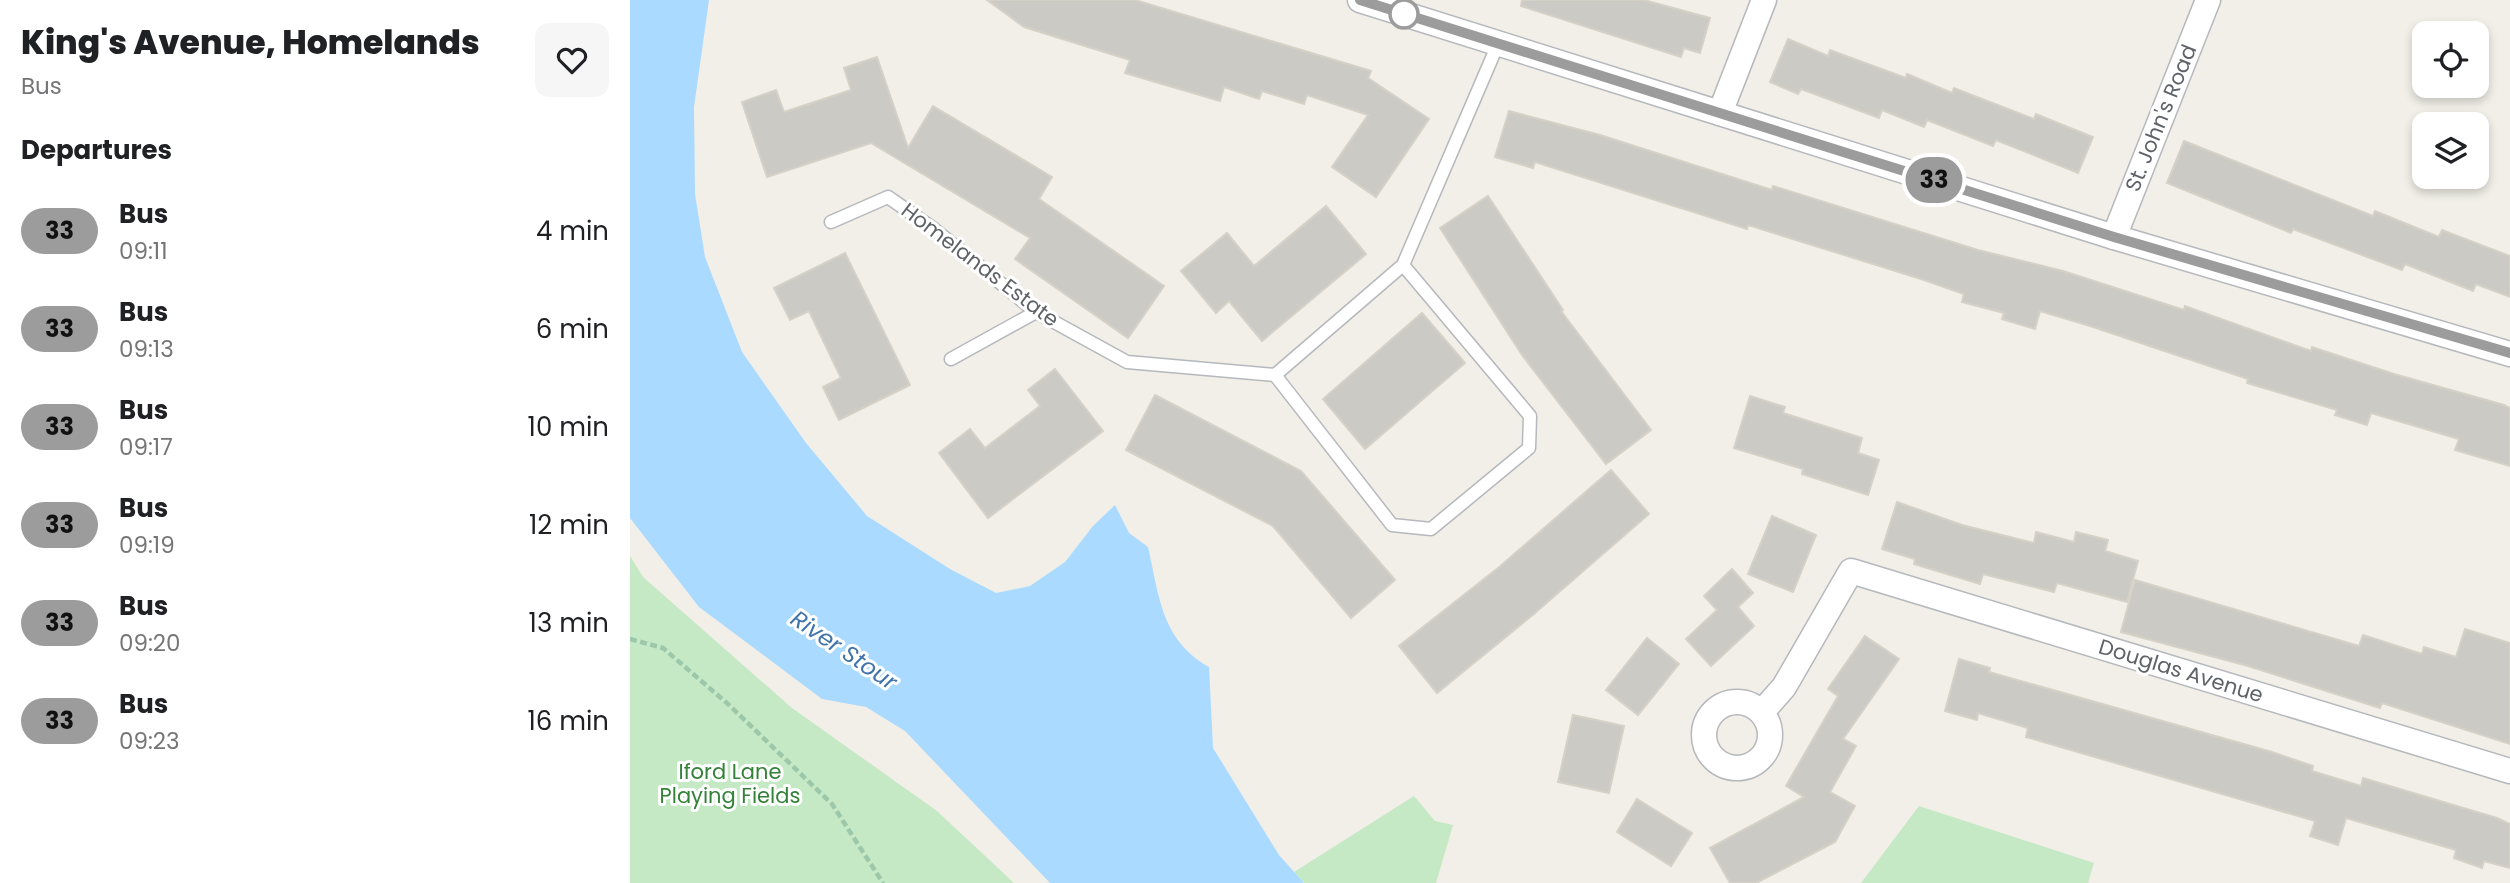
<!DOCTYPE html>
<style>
:root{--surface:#fff;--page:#f6f6f6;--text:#202124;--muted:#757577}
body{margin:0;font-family:Poppins,sans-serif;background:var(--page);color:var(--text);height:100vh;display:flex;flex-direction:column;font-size:26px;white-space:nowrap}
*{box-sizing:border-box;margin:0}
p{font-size:23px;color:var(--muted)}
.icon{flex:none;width:38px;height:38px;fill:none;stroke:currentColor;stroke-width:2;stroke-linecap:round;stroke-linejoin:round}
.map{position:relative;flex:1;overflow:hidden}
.details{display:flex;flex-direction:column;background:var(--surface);width:630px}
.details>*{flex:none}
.badge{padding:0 14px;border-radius:23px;font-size:24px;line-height:46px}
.fabs{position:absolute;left:1782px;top:21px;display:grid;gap:14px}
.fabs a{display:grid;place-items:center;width:77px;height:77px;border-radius:14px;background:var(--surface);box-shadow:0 4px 10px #0003;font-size:35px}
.map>.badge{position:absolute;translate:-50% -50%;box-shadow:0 0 0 4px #fff}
h2{padding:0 21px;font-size:26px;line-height:63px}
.round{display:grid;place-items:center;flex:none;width:74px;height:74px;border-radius:14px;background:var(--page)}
.headline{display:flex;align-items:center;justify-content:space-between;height:119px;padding:0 21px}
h1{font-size:33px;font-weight:800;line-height:52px}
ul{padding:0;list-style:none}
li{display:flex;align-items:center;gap:21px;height:98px;padding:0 21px}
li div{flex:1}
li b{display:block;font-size:26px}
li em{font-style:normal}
li .badge{min-width:77px;font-weight:700;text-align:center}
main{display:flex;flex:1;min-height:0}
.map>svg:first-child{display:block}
</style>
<main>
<section class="details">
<div class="headline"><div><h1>King's Avenue, Homelands</h1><p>Bus</p></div><a class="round"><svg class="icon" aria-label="heart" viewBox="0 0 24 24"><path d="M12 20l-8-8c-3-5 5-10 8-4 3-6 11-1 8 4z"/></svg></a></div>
<h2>Departures</h2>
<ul>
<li><span class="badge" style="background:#9d9c9c;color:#111">33</span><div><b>Bus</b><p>09:11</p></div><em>4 min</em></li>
<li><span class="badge" style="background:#9d9c9c;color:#111">33</span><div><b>Bus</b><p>09:13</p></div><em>6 min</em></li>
<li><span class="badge" style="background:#9d9c9c;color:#111">33</span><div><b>Bus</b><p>09:17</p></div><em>10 min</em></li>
<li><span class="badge" style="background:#9d9c9c;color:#111">33</span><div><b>Bus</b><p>09:19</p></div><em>12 min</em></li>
<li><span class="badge" style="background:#9d9c9c;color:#111">33</span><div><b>Bus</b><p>09:20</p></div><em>13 min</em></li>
<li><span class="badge" style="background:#9d9c9c;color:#111">33</span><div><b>Bus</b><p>09:23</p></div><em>16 min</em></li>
</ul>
</section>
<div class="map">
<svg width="1880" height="883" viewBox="0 0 1880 883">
<rect width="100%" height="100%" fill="#f1efe8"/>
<g fill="#c5e8c5">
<path d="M 0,556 L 13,577 L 162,708 L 307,811 L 384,883 L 0,883 Z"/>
<path d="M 784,796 L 805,821 L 823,825 L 806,883 L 674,883 L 664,872 Z"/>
<path d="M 1289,806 L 1464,863 L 1458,883 L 1231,883 Z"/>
</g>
<path fill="#aadaff" d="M 0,0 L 79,0 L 64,107 L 65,194 L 75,257 L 112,352 L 176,443 L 237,516 L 320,569 L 366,593 L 400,586 L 435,562 L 463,526 L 485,505 L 499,533 L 518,547 C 529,595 531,640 579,667 L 583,748 L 649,855 L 674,883 L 420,883 L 275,731 L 236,707 L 192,699 L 69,607 L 0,518 Z"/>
<g fill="#cccac5" stroke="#d6d1c6" stroke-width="2">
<path d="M 357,0 L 505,0 L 741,71 L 738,78 L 799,119 L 746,197 L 702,167 L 738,115 L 677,95 L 674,104 L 632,91 L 629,99 L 594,87 L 590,101 L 495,73 L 500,60 L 394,27 Z"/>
<path d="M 892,0 L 1014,0 L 1080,18 L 1070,53 L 1054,48 L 1051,57 L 891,6 Z"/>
<path d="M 1158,39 L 1198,56 L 1200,50 L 1276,78 L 1277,74 L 1322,93 L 1324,88 L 1404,119 L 1406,114 L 1463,137 L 1448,173 L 1366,140 L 1363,146 L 1297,120 L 1294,127 L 1252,110 L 1249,118 L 1171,89 L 1168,94 L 1140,82 Z"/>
<path d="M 247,57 L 278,148 L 303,106 L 422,177 L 409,199 L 534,286 L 498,338 L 385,259 L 400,238 L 241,143 L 137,177 L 112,102 L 146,90 L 154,112 L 221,90 L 214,68 Z"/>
<path d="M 879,111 L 970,135 L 1142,190 L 1143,186 L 1348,250 L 1433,271 L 1554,310 L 1555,306 L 1681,351 L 1682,347 L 1764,374 L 1874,405 L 1880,408 L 1880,466 L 1825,450 L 1829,439 L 1741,413 L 1737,425 L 1705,415 L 1707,410 L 1617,383 L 1618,379 L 1460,326 L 1410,311 L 1405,329 L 1372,319 L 1374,313 L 1332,302 L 1334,294 L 1291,279 L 1118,225 L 1117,229 L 905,162 L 903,168 L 865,157 Z"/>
<path d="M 1554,141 L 1743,216 L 1745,211 L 1809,237 L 1812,230 L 1880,256 L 1880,297 L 1846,284 L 1843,291 L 1775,264 L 1772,270 L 1663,229 L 1661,233 L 1537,183 Z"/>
<path d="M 858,196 L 933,310 L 931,311 L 1021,430 L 976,464 L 892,355 L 810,228 Z"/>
<path d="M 696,206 L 736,254 L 632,341 L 599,301 L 586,313 L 551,271 L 597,233 L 624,266 Z"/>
<path d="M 215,253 L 280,385 L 209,420 L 193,387 L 211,378 L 179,311 L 160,320 L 144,288 Z"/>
<path d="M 792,313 L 835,363 L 735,449 L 693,399 Z"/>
<path d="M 425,369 L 473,431 L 358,518 L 309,453 L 340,429 L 355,448 L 410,406 L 398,390 Z"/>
<path d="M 525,395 L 671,471 L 765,580 L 721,618 L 643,526 L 496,450 Z"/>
<path d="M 1120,396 L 1155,407 L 1153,413 L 1232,438 L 1228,453 L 1249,460 L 1238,495 L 1172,474 L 1173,469 L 1104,448 Z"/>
<path d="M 981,470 L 1019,514 L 905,613 L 807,693 L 769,646 L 868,568 Z"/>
<path d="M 1267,502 L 1332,525 L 1404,543 L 1406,532 L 1444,542 L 1446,532 L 1478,540 L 1475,551 L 1508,561 L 1497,602 L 1427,583 L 1424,592 L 1353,574 L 1350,584 L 1284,564 L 1285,559 L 1252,549 Z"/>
<path d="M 1142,516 L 1186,535 L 1163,592 L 1118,574 Z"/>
<path d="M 1102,569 L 1123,593 L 1108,607 L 1124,626 L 1081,666 L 1056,639 L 1087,610 L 1074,596 Z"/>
<path d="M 1505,580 L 1729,646 L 1733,635 L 1792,654 L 1794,647 L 1826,657 L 1835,629 L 1880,643 L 1880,744 L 1752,703 L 1750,708 L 1618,666 L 1491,632 Z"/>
<path d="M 1235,636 L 1269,659 L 1213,739 L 1226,746 L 1200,792 L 1225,806 L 1205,842 L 1126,883 L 1100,883 L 1080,848 L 1174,797 L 1156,786 L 1208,696 L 1198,689 Z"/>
<path d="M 1017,638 L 1049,664 L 1008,715 L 976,690 Z"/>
<path d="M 1329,659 L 1360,668 L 1359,672 L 1642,752 L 1683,766 L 1682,771 L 1731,786 L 1733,778 L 1867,818 L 1880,824 L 1880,868 L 1854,861 L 1852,868 L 1824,858 L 1826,850 L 1716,818 L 1708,845 L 1680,836 L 1685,821 L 1396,737 L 1398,728 L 1348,713 L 1347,720 L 1315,711 Z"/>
<path d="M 943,715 L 994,726 L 979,793 L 928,782 Z"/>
<path d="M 1007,799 L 1062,833 L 1041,866 L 987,832 Z"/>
</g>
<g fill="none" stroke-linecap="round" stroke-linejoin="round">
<g stroke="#b5b8bc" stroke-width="15">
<g id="service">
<path d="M 201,222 L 258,197 L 304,229 L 406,312 L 497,362 L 645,375 L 773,265 L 868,44"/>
<path d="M 321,359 L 406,312"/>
<path d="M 645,375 L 762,525 L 801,529 L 899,448 L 900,416 L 773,265"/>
</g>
</g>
<g stroke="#b5b8bc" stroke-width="27">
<g id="minor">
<path d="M 730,0 L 1484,237 L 1880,354"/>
<path d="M 1090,113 L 1134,0"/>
<path d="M 1484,237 L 1578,0"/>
<circle cx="1107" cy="735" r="33"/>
<path d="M 1132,712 L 1154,687 L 1221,571 L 1880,771"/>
</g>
</g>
<path stroke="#9cc7a9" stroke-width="4.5" stroke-dasharray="7 3.5" stroke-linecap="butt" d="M 0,639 L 33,648 L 98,704 L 202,804 L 253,883"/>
<use href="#service" stroke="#fff" stroke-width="12"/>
<use href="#minor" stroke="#fff" stroke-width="24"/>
</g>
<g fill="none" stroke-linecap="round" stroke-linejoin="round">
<g stroke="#fff" stroke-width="16">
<path id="line" d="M 730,0 L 1484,237 L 1880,353"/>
</g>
<use href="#line" stroke="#9d9c9c" stroke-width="10"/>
</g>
<circle fill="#fff" stroke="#9d9c9c" stroke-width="3.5" cx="774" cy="14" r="14"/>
<g text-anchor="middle" stroke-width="6" stroke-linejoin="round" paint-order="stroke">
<g font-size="21" fill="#5f6368" stroke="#fff">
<text transform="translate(1531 118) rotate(-68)" y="7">St. John's Road</text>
<text transform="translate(350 265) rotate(37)" y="7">Homelands Estate</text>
<text transform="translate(1551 671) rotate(17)" y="7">Douglas Avenue</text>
</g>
<g font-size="21" fill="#348238" stroke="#fff">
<text x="100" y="779">Iford Lane<tspan x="100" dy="24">Playing Fields</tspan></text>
</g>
<g font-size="23" font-style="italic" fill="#4174aa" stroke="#fff">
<text transform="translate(214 650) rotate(34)" y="8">River Stour</text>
</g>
</g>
</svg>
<div class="fabs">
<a><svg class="icon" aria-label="locate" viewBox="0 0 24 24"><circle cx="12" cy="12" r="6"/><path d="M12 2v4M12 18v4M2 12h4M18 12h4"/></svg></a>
<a><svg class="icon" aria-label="layers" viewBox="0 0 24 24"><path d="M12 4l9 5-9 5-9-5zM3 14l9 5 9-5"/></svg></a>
</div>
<b class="badge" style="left:1304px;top:180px;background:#9d9c9c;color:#111">33</b>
</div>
</main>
